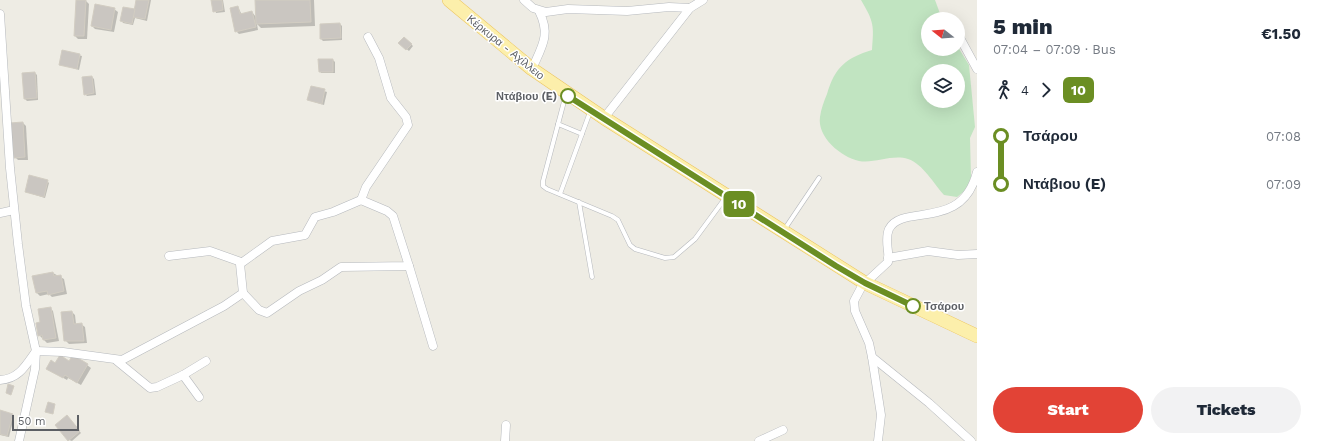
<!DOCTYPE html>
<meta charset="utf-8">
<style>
:root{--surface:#fff;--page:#f2f2f3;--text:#1f2937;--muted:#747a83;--accent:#e24336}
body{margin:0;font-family:"Work Sans",sans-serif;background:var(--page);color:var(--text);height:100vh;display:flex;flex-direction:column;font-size:15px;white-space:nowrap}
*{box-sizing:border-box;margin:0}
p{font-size:13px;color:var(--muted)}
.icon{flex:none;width:22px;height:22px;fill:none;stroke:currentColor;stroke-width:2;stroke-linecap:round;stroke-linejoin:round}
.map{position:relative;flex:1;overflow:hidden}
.sheet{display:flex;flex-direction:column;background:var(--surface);width:340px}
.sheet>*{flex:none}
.badge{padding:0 8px;border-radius:6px;font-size:14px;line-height:26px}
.needle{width:26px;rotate:287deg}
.tools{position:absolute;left:921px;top:12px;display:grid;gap:8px}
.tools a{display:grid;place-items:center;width:44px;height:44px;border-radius:50%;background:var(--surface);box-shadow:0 4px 16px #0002;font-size:20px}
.scale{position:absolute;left:12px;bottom:10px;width:67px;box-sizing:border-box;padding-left:4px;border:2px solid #5c5f64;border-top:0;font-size:11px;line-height:14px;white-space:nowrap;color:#5c5f64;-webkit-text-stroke:3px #fff;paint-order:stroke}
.map>.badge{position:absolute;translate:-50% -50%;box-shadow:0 0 0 2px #fff}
.legs{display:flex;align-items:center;gap:6px;height:44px;padding:0 16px;font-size:13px}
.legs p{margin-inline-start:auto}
.summary{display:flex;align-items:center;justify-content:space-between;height:68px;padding:0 16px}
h1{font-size:22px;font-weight:800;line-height:30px}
.primary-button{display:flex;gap:8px;margin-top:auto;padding:8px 16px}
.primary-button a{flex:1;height:46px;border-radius:24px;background:var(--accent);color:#fff;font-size:16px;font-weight:800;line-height:46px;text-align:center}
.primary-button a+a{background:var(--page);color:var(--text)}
ul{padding:0 16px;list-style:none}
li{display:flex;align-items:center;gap:14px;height:48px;font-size:15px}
li i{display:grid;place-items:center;width:6px;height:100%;margin:0 5px;background:currentColor}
li i::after{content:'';width:10px;height:10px;margin:-5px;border:3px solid;border-radius:50%;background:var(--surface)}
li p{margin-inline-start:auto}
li:first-child i{background:linear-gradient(#0000 50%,currentColor 0)}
li:last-child i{background:linear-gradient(currentColor 50%,#0000 0)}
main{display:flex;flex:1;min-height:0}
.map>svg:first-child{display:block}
</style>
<main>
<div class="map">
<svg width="977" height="441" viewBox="0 0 977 441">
<rect width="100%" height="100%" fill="#eeece4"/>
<path fill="#c1e4c1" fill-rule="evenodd" d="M 861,0 L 935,0 L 942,19 L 928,19 L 928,49 L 958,49 L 958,47 L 969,65 L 975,127 L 970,138 L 971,177 L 967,189 L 957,197 L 944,195 C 934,184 923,164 908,159 C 892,154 874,164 859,161 C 841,157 817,137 820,117 C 821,109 824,101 827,94 C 835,67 846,58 872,50 C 874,25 874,22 861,0 ZM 928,71 L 958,71 L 958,101 L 928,101 Z"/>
<g fill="#0003">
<path d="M 137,0 L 151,0 L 147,21 L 135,18 L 133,25 L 123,23 L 122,21 L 135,10 Z"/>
<path d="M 212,0 L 223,0 L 225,12 L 216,13 Z"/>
<path d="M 256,0 L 314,0 L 315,26 L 261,28 L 257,24 L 258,30 L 239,34 L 236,31 L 238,7 L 242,15 L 252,12 L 256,17 Z"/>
<path d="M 86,1 L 89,4 L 87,39 L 78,39 L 75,36 Z"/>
<path d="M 114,9 L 118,12 L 114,32 L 95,29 L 92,26 Z"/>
<path d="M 340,24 L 342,26 L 342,40 L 323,41 L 321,39 Z"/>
<path d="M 404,38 L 413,46 L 409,51 L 399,43 Z"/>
<path d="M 63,51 L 82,56 L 79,70 L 60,64 Z"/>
<path d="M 333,60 L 335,62 L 335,73 L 321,73 L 320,71 Z"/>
<path d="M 35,73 L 37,75 L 38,100 L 27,101 L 25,99 Z"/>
<path d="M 92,77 L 94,79 L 96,95 L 87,96 L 85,94 Z"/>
<path d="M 311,87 L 327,92 L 324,105 L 308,100 Z"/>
<path d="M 23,123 L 26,126 L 28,160 L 18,160 L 15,157 Z"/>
<path d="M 47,181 L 49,183 L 45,198 L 26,192 Z"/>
<path d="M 53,273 L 64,279 L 67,294 L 52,297 L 49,294 L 40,296 L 37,293 L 34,277 Z"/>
<path d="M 50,308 L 53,311 L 59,341 L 47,343 L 39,335 L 41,323 Z"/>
<path d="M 72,312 L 75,315 L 76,324 L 81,324 L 85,327 L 87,343 L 69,344 L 65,340 Z"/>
<path d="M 69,362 L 87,365 L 91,368 L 81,385 L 68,378 L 67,380 L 47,369 L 56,364 Z"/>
<path d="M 0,414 L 12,415 L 14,417 L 9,437 L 0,435 Z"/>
<path d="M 69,418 L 81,433 L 72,441 L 69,440 L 57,425 Z"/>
</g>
<g fill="#cac6c1" stroke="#d2cdc2">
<path d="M 76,0 L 86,0 L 84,36 L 74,36 Z"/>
<path d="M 136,0 L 149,0 L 145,19 L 133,17 Z"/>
<path d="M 211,0 L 222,0 L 223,10 L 213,12 Z"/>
<path d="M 255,0 L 310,0 L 311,22 L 256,24 Z"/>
<path d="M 95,4 L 115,8 L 111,30 L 91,26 Z"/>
<path d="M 238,6 L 240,14 L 252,11 L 256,27 L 235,32 L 230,8 Z"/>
<path d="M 123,7 L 135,9 L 132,24 L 120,21 Z"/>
<path d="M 340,23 L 341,38 L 320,39 L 320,24 Z"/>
<path d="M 404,37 L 412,44 L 406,50 L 398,43 Z"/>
<path d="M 62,50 L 80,54 L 77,69 L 59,65 Z"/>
<path d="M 318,59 L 333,59 L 333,72 L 319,72 Z"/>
<path d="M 35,72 L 37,98 L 24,99 L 22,73 Z"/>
<path d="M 92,76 L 94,93 L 84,95 L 82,77 Z"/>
<path d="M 311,86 L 325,89 L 322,104 L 307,100 Z"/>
<path d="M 23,122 L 25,157 L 14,158 L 10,123 Z"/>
<path d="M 29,175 L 48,180 L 44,197 L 25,192 Z"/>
<path d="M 53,272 L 54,276 L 61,275 L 64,291 L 48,295 L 47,291 L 36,293 L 32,276 Z"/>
<path d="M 51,307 L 56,338 L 43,340 L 42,335 L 38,336 L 36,323 L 40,322 L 38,309 Z"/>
<path d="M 72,311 L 74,324 L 82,323 L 84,341 L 64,341 L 61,312 Z"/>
<path d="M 60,355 L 69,361 L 73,355 L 88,364 L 77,383 L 65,375 L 63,378 L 46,369 L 51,360 L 55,363 Z"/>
<path d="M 8,384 L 14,386 L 11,395 L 6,393 Z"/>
<path d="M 48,402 L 55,404 L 53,414 L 45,412 Z"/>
<path d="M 0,410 L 13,414 L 7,436 L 0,434 Z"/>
<path d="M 67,415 L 80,431 L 68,441 L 55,425 Z"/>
</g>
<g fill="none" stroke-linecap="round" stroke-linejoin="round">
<g stroke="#b6b9bd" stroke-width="5">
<g id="service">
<path d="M 566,94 L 543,181 L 543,186 L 547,189 L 612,216 L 618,220 L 630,245 L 635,249 L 665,258 L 674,257 L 695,239 L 726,197"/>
<path d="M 558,124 L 582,134"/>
<path d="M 560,194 L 590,112"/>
<path d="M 579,202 L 592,277"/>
<path d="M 784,230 L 819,178"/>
</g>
</g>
<g stroke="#b6b9bd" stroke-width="9">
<g id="minor">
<path d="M 524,0 L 533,8 L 546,12 L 568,9 L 627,11 L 669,7 L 690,8"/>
<path d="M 0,14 L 10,168 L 18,244 L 26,306 L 36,351 L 35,369 L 19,441"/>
<path d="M 960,38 L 977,69"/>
<path d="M 532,69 C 542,46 551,35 539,11"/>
<path d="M 604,118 L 690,8 L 703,0"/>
<path d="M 0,213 L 14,210"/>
<path d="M 169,256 L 210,251 L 241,262"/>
<path d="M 888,258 L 928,251 L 958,255 L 977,254"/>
<path d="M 409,266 L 433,346"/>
<path d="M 243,293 L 259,310 L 267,313 L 299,291 L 322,280 L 341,267 L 409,266 L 393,216 L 387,211 L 361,200"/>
<path d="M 872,357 L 929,403 L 971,441"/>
<path d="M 117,361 L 150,388 L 157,387 L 183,375 L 199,397"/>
<path d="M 183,375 L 206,361"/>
<path d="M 0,380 C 19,379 26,365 36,351 L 63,352 L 122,360 L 224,306 L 243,293 L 240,264 L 272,241 L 305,235 L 315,217 L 333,212 L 361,200 L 366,187 L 408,125 L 406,117 L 391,98 L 379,58 L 368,37"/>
<path d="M 505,441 L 506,425"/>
<path d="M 759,441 L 783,430"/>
<path d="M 878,441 L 881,415 L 872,357 L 869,343 L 855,311 L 854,301 L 862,286 L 888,262 C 890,252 884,240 889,229 C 902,203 962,232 977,172"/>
</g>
</g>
<g stroke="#ecc45f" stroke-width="14">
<path id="primary" d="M 449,0 L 532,69 L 604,118 L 865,283 L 977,336"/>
</g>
<use href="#service" stroke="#fff" stroke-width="4"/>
<use href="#minor" stroke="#fff" stroke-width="8"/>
<use href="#primary" stroke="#fcefab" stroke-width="13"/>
</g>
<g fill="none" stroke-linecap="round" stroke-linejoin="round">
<g stroke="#fff" stroke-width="9">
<path id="line-1" d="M 568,96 L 836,266 L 865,283 L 913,306"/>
</g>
<use href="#line-1" stroke="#6b8e23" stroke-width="6"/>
</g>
<g fill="#fff" stroke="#6b8e23" stroke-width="2">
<circle cx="568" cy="96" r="7"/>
<circle cx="913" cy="306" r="7"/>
</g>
<g text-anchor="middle" stroke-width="3" stroke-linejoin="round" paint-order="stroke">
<g font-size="11" fill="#5c5f64" stroke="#fff">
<text transform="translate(506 47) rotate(39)" y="4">Κέρκυρα - Αχίλλειο</text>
</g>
<g font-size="11" font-weight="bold" fill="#5c5f64" stroke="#fff" text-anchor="end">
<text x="557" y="100">Ντάβιου (E)</text>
<text x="924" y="310" text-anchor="start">Τσάρου</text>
</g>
</g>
</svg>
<div class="tools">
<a><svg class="needle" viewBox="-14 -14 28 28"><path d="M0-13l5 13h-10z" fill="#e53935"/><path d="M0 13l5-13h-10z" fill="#747a83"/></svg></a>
<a><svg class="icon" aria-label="layers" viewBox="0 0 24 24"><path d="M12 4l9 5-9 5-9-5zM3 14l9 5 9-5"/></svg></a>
</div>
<div class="scale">50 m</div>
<b class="badge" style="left:739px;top:204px;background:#6b8e23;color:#fff">10</b>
</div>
<section class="sheet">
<div class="summary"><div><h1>5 min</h1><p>07:04 – 07:09 · Bus</p></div><b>€1.50</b></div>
<div class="legs"><svg class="icon" aria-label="walk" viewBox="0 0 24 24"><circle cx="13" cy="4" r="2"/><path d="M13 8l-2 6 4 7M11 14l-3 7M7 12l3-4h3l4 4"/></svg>4<svg class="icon" aria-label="forward" viewBox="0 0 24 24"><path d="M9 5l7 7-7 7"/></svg><b class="badge" style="background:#6b8e23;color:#fff">10</b></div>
<ul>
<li><i style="color:#6b8e23"></i><b>Τσάρου</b><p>07:08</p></li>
<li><i style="color:#6b8e23"></i><b>Ντάβιου (E)</b><p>07:09</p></li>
</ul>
<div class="primary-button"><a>Start</a><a>Tickets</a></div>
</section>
</main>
